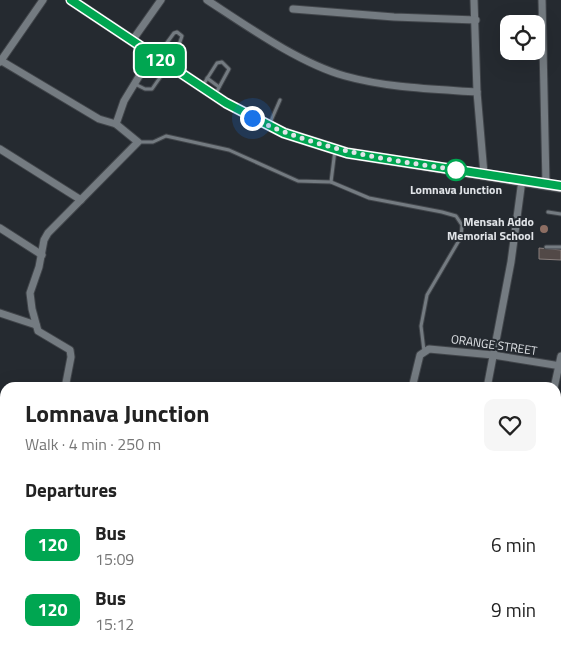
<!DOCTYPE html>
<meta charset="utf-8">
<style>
:root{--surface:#fff;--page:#f6f6f6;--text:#222;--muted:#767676}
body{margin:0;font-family:"Titillium Web",sans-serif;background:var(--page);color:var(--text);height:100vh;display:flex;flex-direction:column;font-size:19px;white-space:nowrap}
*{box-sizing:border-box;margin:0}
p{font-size:16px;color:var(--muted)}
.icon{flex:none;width:28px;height:28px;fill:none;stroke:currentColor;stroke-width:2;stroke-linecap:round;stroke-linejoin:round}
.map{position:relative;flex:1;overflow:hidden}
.drawer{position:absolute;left:0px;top:382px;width:561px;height:271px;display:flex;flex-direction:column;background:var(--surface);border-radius:15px 15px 0 0;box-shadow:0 5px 20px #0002}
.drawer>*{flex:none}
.badge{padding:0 10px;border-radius:8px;font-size:18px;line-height:32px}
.buttons{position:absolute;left:500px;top:15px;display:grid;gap:10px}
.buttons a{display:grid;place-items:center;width:45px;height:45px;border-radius:10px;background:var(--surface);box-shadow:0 5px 20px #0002;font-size:25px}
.you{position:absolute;width:25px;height:25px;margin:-12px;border:4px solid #fff;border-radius:50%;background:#1a73e8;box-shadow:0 0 0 8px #1a73e833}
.map>.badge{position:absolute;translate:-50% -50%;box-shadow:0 0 0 2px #fff}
h2{padding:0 25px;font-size:19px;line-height:45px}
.round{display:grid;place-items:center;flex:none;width:52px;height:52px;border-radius:10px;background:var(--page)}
.summary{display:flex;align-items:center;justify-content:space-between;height:85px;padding:0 25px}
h1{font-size:24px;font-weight:700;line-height:38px}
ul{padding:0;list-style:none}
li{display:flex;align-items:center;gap:15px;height:65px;padding:0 25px}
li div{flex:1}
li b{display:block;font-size:19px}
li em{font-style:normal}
li .badge{min-width:55px;font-weight:700;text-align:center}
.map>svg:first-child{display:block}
</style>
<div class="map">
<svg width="561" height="653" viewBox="0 0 561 653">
<rect width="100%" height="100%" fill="#252a30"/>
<path fill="#524947" stroke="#897f7d" d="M 539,248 L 561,250 L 561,260 L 539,259 Z"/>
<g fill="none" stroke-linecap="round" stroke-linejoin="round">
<g stroke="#41454a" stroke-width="5">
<g id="service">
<path d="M 164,48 L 175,56"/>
<path d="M 158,55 L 174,33 L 177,32 L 182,36 L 172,65"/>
<path d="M 207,78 L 219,87"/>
<path d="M 135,84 L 145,89 L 152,89 L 168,66"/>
<path d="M 203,85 L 217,63 L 222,62 L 229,69 L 216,93"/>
<path d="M 270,123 L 280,100"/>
<path d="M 139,142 L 153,142 L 166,136 L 229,150 L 298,181 L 331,182 L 369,198 L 442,212 L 456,216 L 462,225 L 461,237 L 427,295 L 421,326 L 424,351"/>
<path d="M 331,182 L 335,150"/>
<path d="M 548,212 L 561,214"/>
<path d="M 546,247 L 561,247"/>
</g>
</g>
<g stroke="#41454a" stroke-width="9">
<g id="minor">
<path d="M 207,0 C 247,26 299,63 345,76 C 388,88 433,89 477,92"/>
<path d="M 474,0 L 477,92 L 484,174"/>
<path d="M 542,0 L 546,184"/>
<path d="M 293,9 L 394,17 L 476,20"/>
<path d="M 132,41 L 161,0"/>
<path d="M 0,60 L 99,119 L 116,124 L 138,142 L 48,233 L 44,240 L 39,267 L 30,293 L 32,309 L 38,331 L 70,350 L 71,357 L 65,388"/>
<path d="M 0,62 L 43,0"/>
<path d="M 116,124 L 124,101 L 152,55"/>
<path d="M 0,149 L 81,200"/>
<path d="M 0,228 L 42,255"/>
<path d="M 0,313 L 36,325"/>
<path d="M 412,388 L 420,355 L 429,349 L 493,355 L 561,366"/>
<path d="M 487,388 L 511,262 L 522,180"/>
<path d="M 554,388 L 561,356"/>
<path d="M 556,547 L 561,548"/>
<path d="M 263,649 L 271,653"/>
<path d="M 378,649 L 378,653"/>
<path d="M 0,652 L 1,653"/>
<path d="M 69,653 L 72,649"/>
<path d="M 229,653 L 231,649"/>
<path d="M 306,653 L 306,649"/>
<path d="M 452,653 L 453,649"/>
<path d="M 520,653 L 520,649"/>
</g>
</g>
<g stroke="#41454a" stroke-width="12">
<path id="secondary" d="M 71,0 L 226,103 L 284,133 L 347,153 L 561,187"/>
</g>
<use href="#service" stroke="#747b81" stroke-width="3"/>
<use href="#minor" stroke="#747b81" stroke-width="7"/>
<use href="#secondary" stroke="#747b81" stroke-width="10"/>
</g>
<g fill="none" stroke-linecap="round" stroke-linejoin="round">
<g stroke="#fff" stroke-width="11">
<path id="line" d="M 71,0 L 226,103 L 284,133 L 347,153 L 561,186"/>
</g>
<use href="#line" stroke="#00a651" stroke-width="8"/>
<path stroke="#e1e4e8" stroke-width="5" stroke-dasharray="0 9" d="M 252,118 C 323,152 389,160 465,171 L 456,170"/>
</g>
<circle fill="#fff" stroke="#00a651" stroke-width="2.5" cx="456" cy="170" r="10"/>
<circle fill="#8d6e63" stroke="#252a30" stroke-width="2" cx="544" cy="229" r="5"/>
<g text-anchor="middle" stroke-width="4" stroke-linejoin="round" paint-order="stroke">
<g font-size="12" font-weight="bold" fill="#e1e4e8" stroke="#252a30">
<text x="456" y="194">Lomnava Junction</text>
</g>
<g font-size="12" font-weight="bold" fill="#e1e4e8" stroke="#252a30" text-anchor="end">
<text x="534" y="226">Mensah Addo<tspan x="534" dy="14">Memorial School</tspan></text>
</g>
<g font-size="12" fill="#e1e4e8" stroke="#252a30">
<text transform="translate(494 345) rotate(8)" y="4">ORANGE STREET</text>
</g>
</g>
</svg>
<div class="buttons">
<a><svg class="icon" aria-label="locate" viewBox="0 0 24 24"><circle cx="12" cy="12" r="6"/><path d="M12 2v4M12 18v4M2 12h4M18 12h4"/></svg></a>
</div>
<div class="you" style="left:252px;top:118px"></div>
<b class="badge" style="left:160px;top:60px;background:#00a651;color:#fff">120</b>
<section class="drawer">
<div class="summary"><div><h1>Lomnava Junction</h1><p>Walk · 4 min · 250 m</p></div><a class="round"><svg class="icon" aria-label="heart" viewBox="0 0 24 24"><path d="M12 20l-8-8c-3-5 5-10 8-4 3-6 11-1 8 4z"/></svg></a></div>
<h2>Departures</h2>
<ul>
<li><span class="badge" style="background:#00a651;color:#fff">120</span><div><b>Bus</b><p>15:09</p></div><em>6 min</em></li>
<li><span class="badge" style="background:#00a651;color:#fff">120</span><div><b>Bus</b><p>15:12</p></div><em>9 min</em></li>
</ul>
</section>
</div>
